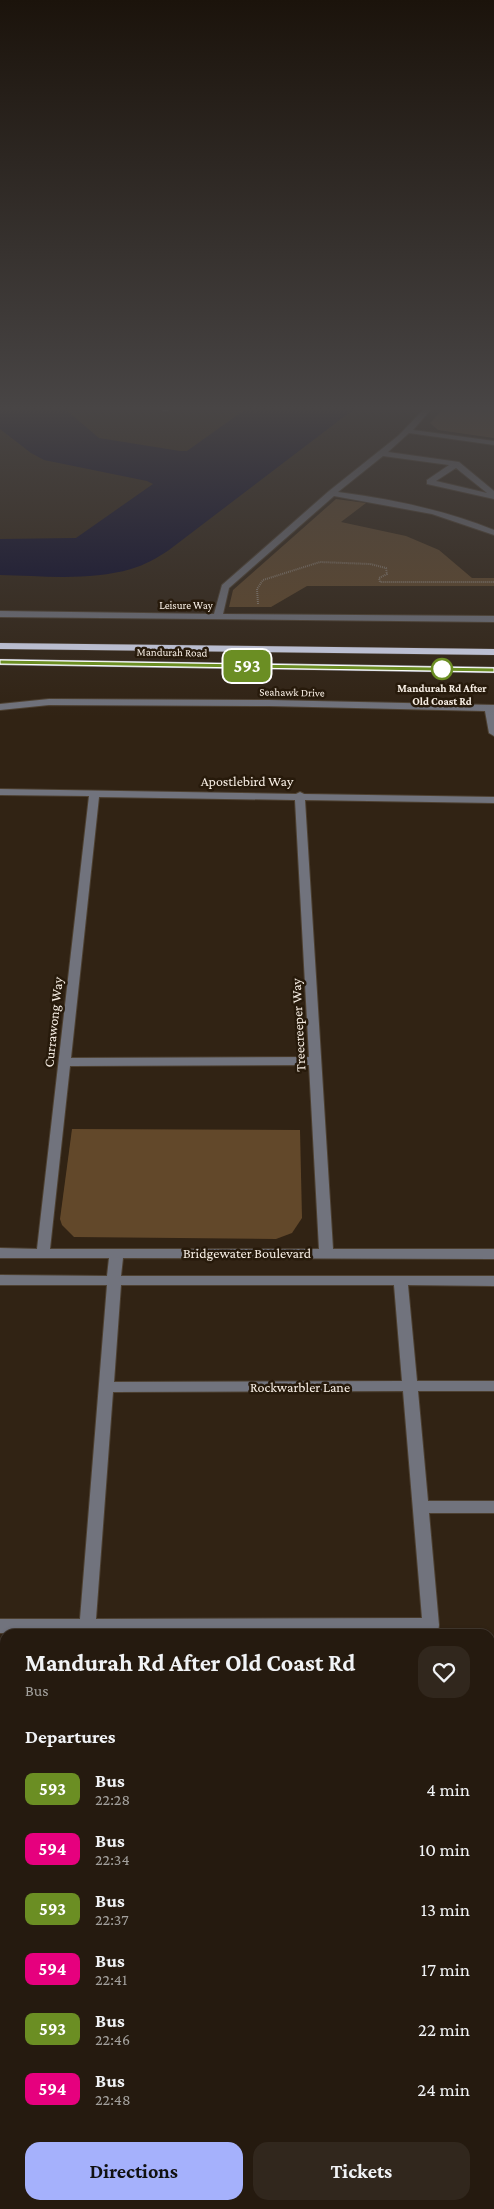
<!DOCTYPE html>
<style>
:root{--surface:#251a0f;--page:#31271d;--text:#f1f3f6;--muted:#a3a19e;--line:#42382f;--accent:#a5b1fc}
body{margin:0;font-family:"Crimson Pro",serif;background:var(--page);color:var(--text);height:100vh;display:flex;flex-direction:column;font-size:19px;white-space:nowrap}
*{box-sizing:border-box;margin:0}
p{font-size:16px;color:var(--muted)}
.icon{flex:none;width:28px;height:28px;fill:none;stroke:currentColor;stroke-width:2;stroke-linecap:round;stroke-linejoin:round}
.map{position:relative;flex:1;overflow:hidden}
.panel{position:absolute;left:0px;top:1629px;width:495px;height:581px;display:flex;flex-direction:column;background:var(--surface);border-radius:15px 15px 0 0;box-shadow:0 1px 4px #0004,0 0 0 1px var(--line)}
.panel>*{flex:none}
.badge{padding:0 10px;border-radius:8px;font-size:18px;line-height:32px}
.map>.badge{position:absolute;translate:-50% -50%;box-shadow:0 0 0 2px #fff}
h2{padding:0 25px;font-size:19px;line-height:45px}
.round{display:grid;place-items:center;flex:none;width:52px;height:52px;border-radius:15px;background:var(--page)}
.overview{display:flex;align-items:center;justify-content:space-between;height:85px;padding:0 25px}
h1{font-size:24px;font-weight:700;line-height:38px}
.button{display:flex;gap:10px;margin-top:auto;padding:10px 25px}
.button a{flex:1;height:58px;border-radius:15px;background:var(--accent);color:#111;font-size:20px;font-weight:700;line-height:58px;text-align:center}
.button a+a{background:var(--page);color:var(--text)}
ul{padding:0;list-style:none}
li{display:flex;align-items:center;gap:15px;height:60px;padding:0 25px}
li div{flex:1}
li b{display:block;font-size:19px}
li em{font-style:normal}
li .badge{min-width:55px;font-weight:700;text-align:center}
.map>svg:first-child{display:block}
</style>
<div class="map">
<svg width="494" height="2209" viewBox="0 0 494 2209">
<rect width="100%" height="100%" fill="#312314"/>
<g fill="#62482a">
<path d="M 446,406 L 494,407 L 494,438 L 438,430 L 430,423 Z"/>
<path d="M 336,499 L 366,503 L 341,522 L 406,536 L 439,550 L 472,578 L 494,578 L 494,586 L 307,586 L 271,607 L 229,607 L 233,590 Z"/>
<path d="M 72,1129 L 300,1130 L 302,1218 L 292,1233 L 276,1239 L 74,1237 L 62,1225 L 60,1219 Z"/>
</g>
<path fill="#09082c" d="M 0,406 L 71,406 L 66,410 L 99,438 L 180,451 L 187,451 L 250,406 L 358,406 L 169,550 C 157,558 145,565 131,569 C 90,581 43,576 0,575 L 0,539 L 76,538 L 153,484 L 147,481 L 44,460 L 31,453 L 0,429 Z"/>
<g fill="none" stroke-linecap="round" stroke-linejoin="round">
<g stroke="#4d4031" stroke-width="2">
<g id="minor">
<path d="M 166,406 L 174,406 L 167,411 L 163,411 L 162,410 Z"/>
<path d="M 427,406 L 434,406 L 413,430 L 494,441 L 494,445 L 409,433 L 388,452 L 459,462 L 494,491 L 494,499 L 427,484 L 427,480 L 449,465 L 383,456 L 338,492 C 392,499 444,510 494,530 L 494,535 L 432,514 L 334,496 L 229,588 L 223,614 L 494,616 L 494,622 L 0,617 L 0,611 L 214,614 L 222,585 L 329,491 L 398,436 ZM 456,468 L 487,493 L 436,481 Z"/>
<path d="M 49,699 L 269,700 L 494,705 L 494,736 L 489,733 L 485,711 L 269,706 L 49,705 L 0,710 L 0,704 Z"/>
<path d="M 0,789 L 296,794 L 300,792 L 304,794 L 494,797 L 494,803 L 305,800 L 333,1249 L 494,1249 L 494,1259 L 123,1258 L 121,1276 L 494,1276 L 494,1286 L 408,1285 L 417,1381 L 494,1381 L 494,1391 L 418,1391 L 428,1501 L 494,1501 L 494,1513 L 429,1513 L 439,1625 L 438,1634 L 424,1634 L 423,1632 L 0,1633 L 0,1619 L 80,1619 L 107,1285 L 0,1285 L 0,1275 L 107,1276 L 109,1258 L 0,1258 L 0,1248 L 37,1249 L 89,796 L 0,795 ZM 99,797 L 295,800 L 309,1057 L 71,1058 ZM 309,1065 L 319,1249 L 50,1249 L 70,1066 ZM 121,1285 L 394,1285 L 402,1381 L 114,1382 ZM 403,1391 L 422,1618 L 96,1619 L 113,1392 Z"/>
<rect x="0" y="1776" width="5" height="16"/>
<rect x="490" y="1780" width="4" height="16"/>
<path d="M 494,1980 L 494,1998 L 490,1999 L 490,1981 Z"/>
<path d="M 5,2064 L 5,2084 L 0,2085 L 0,2065 Z"/>
</g>
</g>
<g stroke="#4d4031" stroke-width="1">
<g id="highway">
<path d="M 0,643 L 494,649 L 494,655 L 0,649 Z"/>
<path d="M 0,659 L 494,667 L 494,673 L 0,665 Z"/>
</g>
</g>
<g stroke="#8d8174" stroke-width="2" stroke-dasharray="1 1" stroke-linecap="butt">
<path d="M 493,406 L 494,411"/>
<path d="M 258,604 L 257,589 L 263,580 L 320,562 L 370,564 L 386,568 L 387,574 L 379,578 L 380,582 L 494,582"/>
</g>
<use href="#minor" fill="#71737d" fill-rule="evenodd"/>
<use href="#highway" fill="#dadff7" fill-rule="evenodd"/>
</g>
<linearGradient id="sky" x2="0" y2="1"><stop stop-color="#1b130b"/><stop offset="0.57" stop-color="#484545"/><stop offset="1" stop-color="#484545" stop-opacity="0"/></linearGradient>
<rect width="494" height="716" fill="url(#sky)"/>
<path fill="#6b8e23" stroke="#fff" d="M 0,660 L 494,668 L 494,672 L 0,664 Z"/>
<circle fill="#fff" stroke="#6b8e23" stroke-width="2.5" cx="442" cy="669" r="10"/>
<g text-anchor="middle" stroke-width="5" stroke-linejoin="round" paint-order="stroke">
<g font-size="11" fill="#f8efe5" stroke="#271a0b">
<text x="186" y="609">Leisure Way</text>
<text transform="translate(172 652) rotate(1)" y="4">Mandurah Road</text>
<text transform="translate(292 692) rotate(1)" y="4">Seahawk Drive</text>
</g>
<g font-size="11" font-weight="bold" fill="#f8efe5" stroke="#271a0b">
<text x="442" y="692">Mandurah Rd After<tspan x="442" dy="13">Old Coast Rd</tspan></text>
</g>
<g font-size="14" fill="#f8efe5" stroke="#271a0b">
<text x="247" y="786">Apostlebird Way</text>
<text transform="translate(53 1022) rotate(-84)" y="5">Currawong Way</text>
<text transform="translate(298 1025) rotate(-93)" y="5">Treecreeper Way</text>
<text x="247" y="1258">Bridgewater Boulevard</text>
<text x="300" y="1392">Rockwarbler Lane</text>
</g>
</g>
</svg>
<b class="badge" style="left:247px;top:666px;background:#6b8e23;color:#fff">593</b>
<section class="panel">
<div class="overview"><div><h1>Mandurah Rd After Old Coast Rd</h1><p>Bus</p></div><a class="round"><svg class="icon" aria-label="heart" viewBox="0 0 24 24"><path d="M12 20l-8-8c-3-5 5-10 8-4 3-6 11-1 8 4z"/></svg></a></div>
<h2>Departures</h2>
<ul>
<li><span class="badge" style="background:#6b8e23;color:#fff">593</span><div><b>Bus</b><p>22:28</p></div><em>4 min</em></li>
<li><span class="badge" style="background:#e6007e;color:#fff">594</span><div><b>Bus</b><p>22:34</p></div><em>10 min</em></li>
<li><span class="badge" style="background:#6b8e23;color:#fff">593</span><div><b>Bus</b><p>22:37</p></div><em>13 min</em></li>
<li><span class="badge" style="background:#e6007e;color:#fff">594</span><div><b>Bus</b><p>22:41</p></div><em>17 min</em></li>
<li><span class="badge" style="background:#6b8e23;color:#fff">593</span><div><b>Bus</b><p>22:46</p></div><em>22 min</em></li>
<li><span class="badge" style="background:#e6007e;color:#fff">594</span><div><b>Bus</b><p>22:48</p></div><em>24 min</em></li>
</ul>
<div class="button"><a>Directions</a><a>Tickets</a></div>
</section>
</div>
